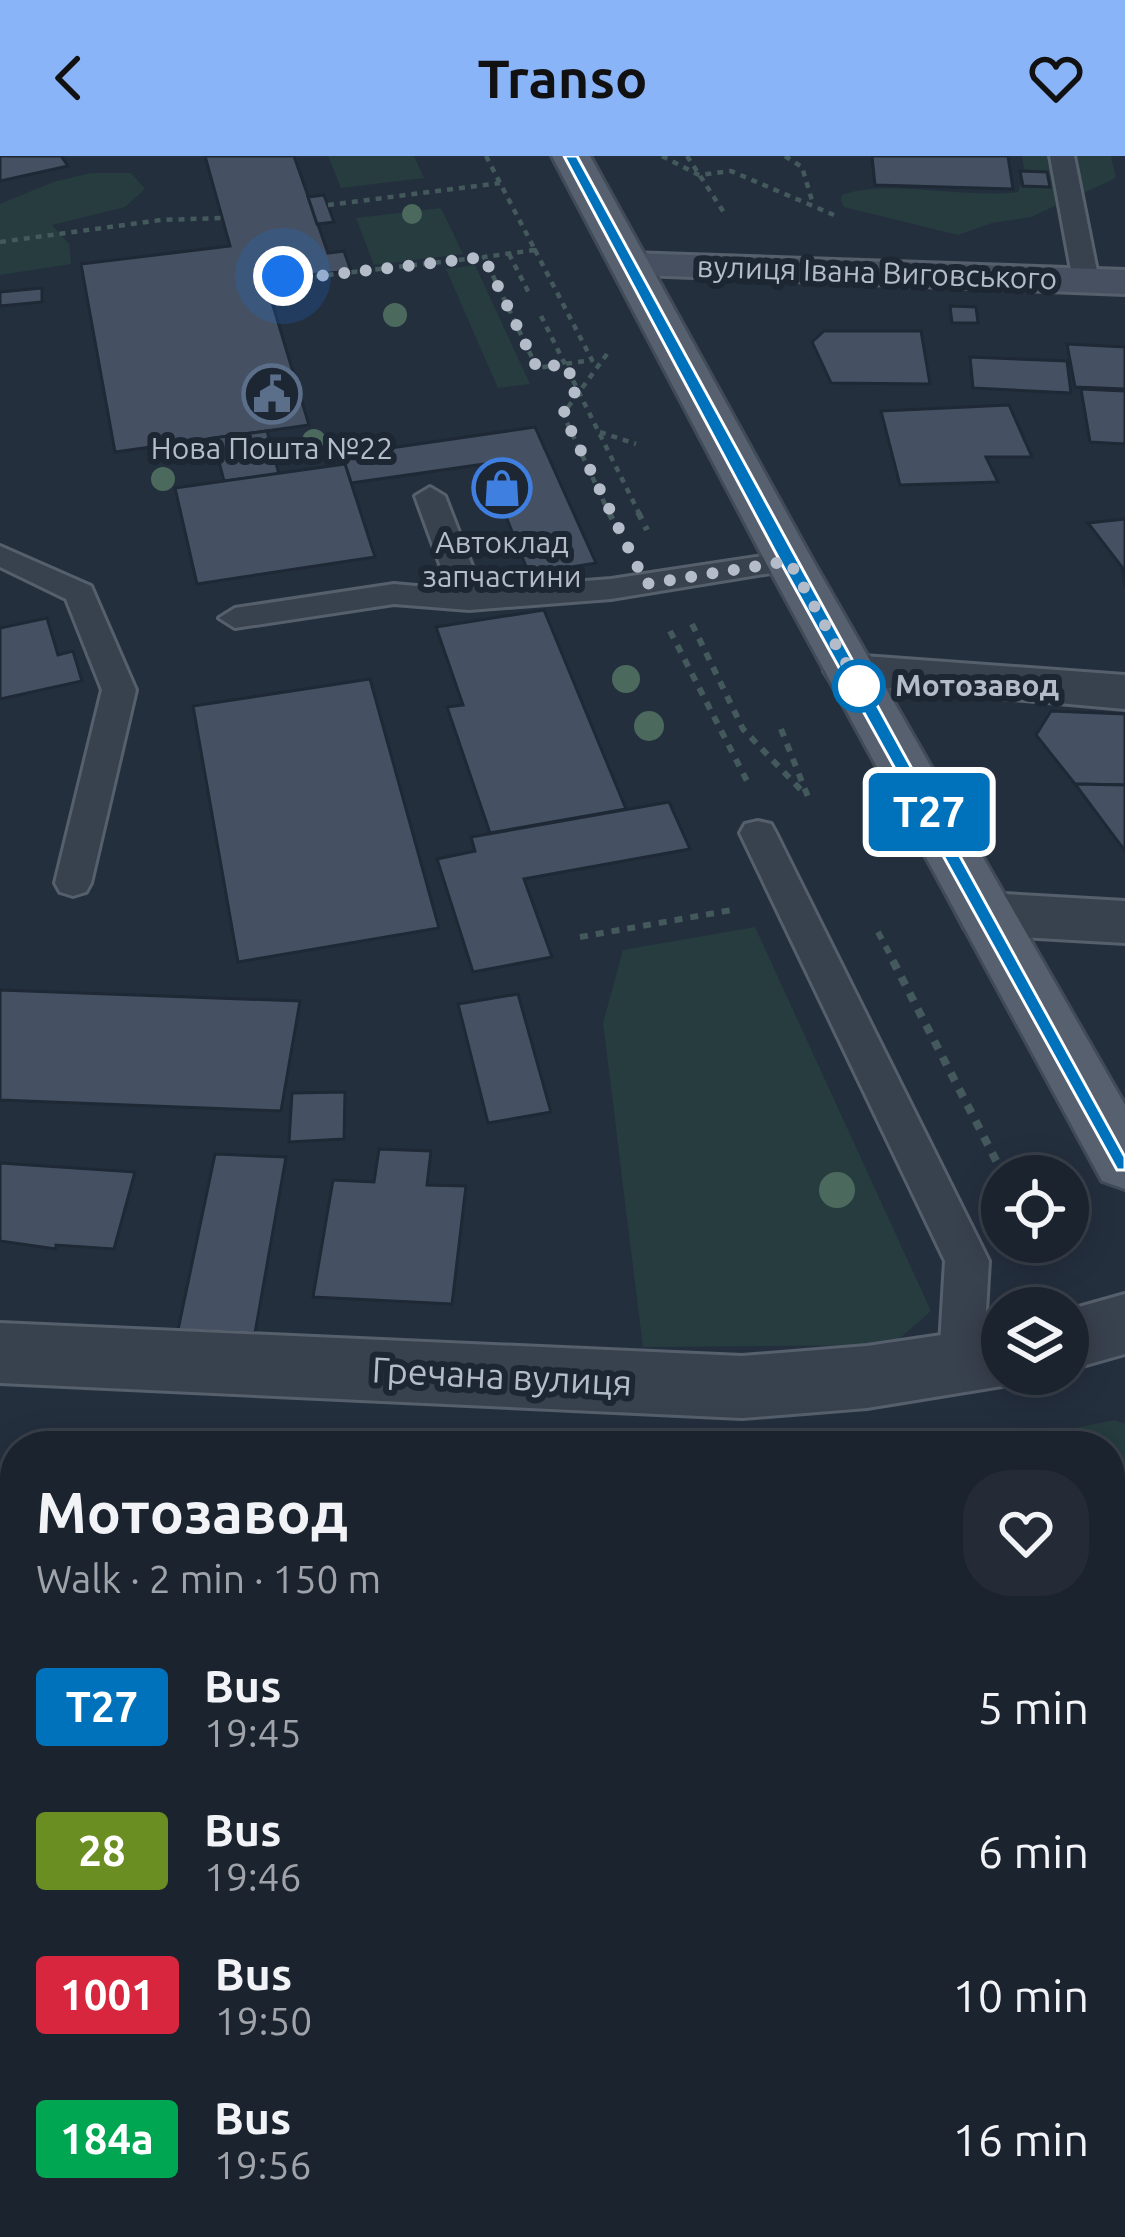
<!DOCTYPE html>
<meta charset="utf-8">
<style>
:root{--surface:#1b232e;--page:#242b36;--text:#f1f3f6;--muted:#a0a4aa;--line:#39404a;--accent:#8ab4f8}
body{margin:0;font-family:Ubuntu,sans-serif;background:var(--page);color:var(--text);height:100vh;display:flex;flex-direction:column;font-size:45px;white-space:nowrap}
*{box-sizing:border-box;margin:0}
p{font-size:39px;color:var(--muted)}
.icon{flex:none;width:66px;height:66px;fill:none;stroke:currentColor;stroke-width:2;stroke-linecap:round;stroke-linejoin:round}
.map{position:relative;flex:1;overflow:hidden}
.side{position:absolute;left:0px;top:1275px;width:1125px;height:807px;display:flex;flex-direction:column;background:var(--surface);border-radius:48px 48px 0 0;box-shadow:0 6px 30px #0003,0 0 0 3px var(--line)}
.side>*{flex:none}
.badge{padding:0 24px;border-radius:9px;font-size:42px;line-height:78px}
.fabs{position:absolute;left:981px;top:999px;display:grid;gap:24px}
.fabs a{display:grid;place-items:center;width:108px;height:108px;border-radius:50%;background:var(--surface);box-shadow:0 6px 30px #0003,0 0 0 3px var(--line);font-size:60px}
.you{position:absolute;width:60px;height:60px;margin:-30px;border:9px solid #fff;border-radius:50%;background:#1a73e8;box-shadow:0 0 0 18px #1a73e833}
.map>.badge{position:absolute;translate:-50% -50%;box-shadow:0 0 0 6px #fff}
.round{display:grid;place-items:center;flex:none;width:126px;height:126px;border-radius:48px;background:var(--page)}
.headline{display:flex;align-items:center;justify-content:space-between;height:204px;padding:0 36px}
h1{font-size:57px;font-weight:700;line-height:90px}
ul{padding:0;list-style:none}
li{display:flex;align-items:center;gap:36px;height:144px;padding:0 36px}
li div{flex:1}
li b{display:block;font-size:45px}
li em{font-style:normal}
li .badge{min-width:132px;font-weight:700;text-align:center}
header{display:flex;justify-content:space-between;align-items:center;height:156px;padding:0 36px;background:var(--accent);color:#111;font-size:54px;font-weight:700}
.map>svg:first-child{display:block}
</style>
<header><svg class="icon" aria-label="back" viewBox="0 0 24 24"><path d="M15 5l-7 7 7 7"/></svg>Transo<svg class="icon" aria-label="heart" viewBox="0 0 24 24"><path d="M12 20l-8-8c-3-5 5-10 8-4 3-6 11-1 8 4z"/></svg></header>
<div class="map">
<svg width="1125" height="2081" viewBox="0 0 1125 2081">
<rect width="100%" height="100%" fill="#242f3e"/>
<g fill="#263c3f">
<path d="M 328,0 L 414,0 L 424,22 L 341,32 Z"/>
<path d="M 1022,0 L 1111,0 L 1116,22 L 1031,61 L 992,67 L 958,79 L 844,51 L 841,45 L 842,39 C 885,22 966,43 1018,36 L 1025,17 Z"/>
<path d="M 91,17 L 131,17 L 145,33 L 125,51 L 52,69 L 69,88 L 71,108 L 0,119 L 0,48 L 53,26 Z"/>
<path d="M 441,52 L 463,98 L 374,109 L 356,62 Z"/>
<path d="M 475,109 L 530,228 L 498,232 L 446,113 Z"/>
<path d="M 755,771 L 931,1155 L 892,1189 L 643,1191 L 603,867 L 623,794 Z"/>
<path d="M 1115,1264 L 1125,1268 L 1125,1410 L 1110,1379 L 1110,1290 L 1068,1290 L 1060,1275 Z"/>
</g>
<g fill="#455162" stroke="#1f2835" stroke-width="3">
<path d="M 0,0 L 61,0 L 68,10 L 0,25 Z"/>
<path d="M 205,0 L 294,0 L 328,97 L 344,95 L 351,115 L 265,123 L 309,269 L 115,296 L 81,108 L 230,90 Z"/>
<path d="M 872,0 L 1008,0 L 1013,33 L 875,29 Z"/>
<path d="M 1020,15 L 1047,16 L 1050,31 L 1023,30 Z"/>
<path d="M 324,39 L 334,66 L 317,68 L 308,41 Z"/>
<path d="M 42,132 L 42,146 L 0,150 L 0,136 Z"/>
<path d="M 950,150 L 976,151 L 978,167 L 952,167 Z"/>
<path d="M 824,175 L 921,175 L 930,228 L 831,227 L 812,186 Z"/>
<path d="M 1067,188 L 1125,191 L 1125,233 L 1075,231 Z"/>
<path d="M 970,201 L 1067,205 L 1071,237 L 973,232 Z"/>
<path d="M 1081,233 L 1125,235 L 1125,288 L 1090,286 Z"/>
<path d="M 1009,249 L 1032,301 L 986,301 L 998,326 L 900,329 L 881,255 Z"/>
<path d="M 535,271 L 596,407 L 529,418 L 485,308 L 351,327 L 342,299 Z"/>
<path d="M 267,275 L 279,318 L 224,325 L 213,282 Z"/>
<path d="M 345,308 L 375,401 L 197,428 L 175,332 Z"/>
<path d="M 1125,363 L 1125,431 L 1122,411 L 1088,367 Z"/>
<path d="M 544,454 L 626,653 L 490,677 L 447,551 L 463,549 L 436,471 Z"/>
<path d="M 47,462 L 58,499 L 73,495 L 82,525 L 0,543 L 0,472 Z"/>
<path d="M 370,523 L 439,772 L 238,806 L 193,550 Z"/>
<path d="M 1051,555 L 1125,558 L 1125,629 L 1075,628 L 1036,579 Z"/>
<path d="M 1075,628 L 1125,629 L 1125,695 Z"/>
<path d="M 669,646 L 690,693 L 524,723 L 552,801 L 473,816 L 437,703 L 475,695 L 471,681 Z"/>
<path d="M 0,834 L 300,845 L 281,955 L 0,944 Z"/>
<path d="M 518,838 L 551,956 L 488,967 L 458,848 Z"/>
<path d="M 345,936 L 344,983 L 289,986 L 292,937 Z"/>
<path d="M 379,993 L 431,995 L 427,1029 L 466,1030 L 452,1148 L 313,1141 L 333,1024 L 374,1026 Z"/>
<path d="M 215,998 L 286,1001 L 255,1177 L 178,1174 Z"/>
<path d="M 0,1007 L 135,1016 L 114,1093 L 56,1089 L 56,1093 L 0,1085 Z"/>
<path d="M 1110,1727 L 1125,1763 L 1125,2065 L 1072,2081 L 1026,2081 L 1021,2067 L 1110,2067 Z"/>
<path d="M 74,2067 L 289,2067 L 288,2081 L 73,2081 Z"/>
<path d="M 615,2067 L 734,2067 L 737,2081 L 618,2081 Z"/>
</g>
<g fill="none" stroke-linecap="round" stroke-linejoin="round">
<g stroke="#565f6c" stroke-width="6">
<g id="service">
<path d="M 1050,0 L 1074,0 L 1099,125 L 1095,131 L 1077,131 L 1073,125 Z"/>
<path d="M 430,331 L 445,340 L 481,433 L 611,423 L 789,396 L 805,405 L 789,414 L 611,443 L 469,454 L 394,448 L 235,472 L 219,462 L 235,452 L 394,428 L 449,433 L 415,340 Z"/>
<path d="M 0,390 L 91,430 L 136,534 L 91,727 L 86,736 L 73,740 L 60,736 L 55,727 L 102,534 L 66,443 L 0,411 Z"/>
<path d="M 758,665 L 771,668 L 776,677 L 989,1105 L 983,1206 L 977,1220 L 961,1225 L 945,1220 L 939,1206 L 945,1105 L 740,677 L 745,668 Z"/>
</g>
</g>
<g stroke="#565f6c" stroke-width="6">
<g id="minor">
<path d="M 850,499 L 1125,519 L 1125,553 L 832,527 L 824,515 L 832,503 Z"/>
<path d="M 986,737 L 1125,745 L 1125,787 L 986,779 L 965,773 L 957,758 L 965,743 Z"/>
<path d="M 1125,1138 L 1125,1198 L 1068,1214 L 1068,1154 Z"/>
<path d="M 0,1167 L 742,1200 L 867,1190 L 1002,1170 L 1002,1218 L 1029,1218 L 1002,1230 L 867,1252 L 742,1262 L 0,1227 Z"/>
</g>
</g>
<g stroke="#565f6c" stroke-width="6">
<path id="secondary" d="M 630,97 L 1125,114 L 1125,138 L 616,118 L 610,109 L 616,100 Z"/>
</g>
<g stroke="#414a57" stroke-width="6">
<path id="primary" d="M 552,0 L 590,0 L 813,405 L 1125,949 L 1125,1033 L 1102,1025 L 765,405 Z"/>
</g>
<g stroke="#44595c" stroke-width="4.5" stroke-dasharray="6 6" stroke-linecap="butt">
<path d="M 486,0 L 535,94"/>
<path d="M 662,0 L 699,19 L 731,15 L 834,59"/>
<path d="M 687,0 L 725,58"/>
<path d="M 785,0 L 802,11 L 813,48"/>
<path d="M 328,49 L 500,27"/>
<path d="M 0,86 L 161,64 L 222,62"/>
<path d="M 535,94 L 592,204 L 537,212 L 484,101 Z"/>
<path d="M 509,98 L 530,139"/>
<path d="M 283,120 L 284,124 L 484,101"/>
<path d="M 541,160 L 640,359"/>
<path d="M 607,198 L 563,258 L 610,359"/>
<path d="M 600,276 L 636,288"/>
</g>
<g stroke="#44595c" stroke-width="6" stroke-dasharray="8 8" stroke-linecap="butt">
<path d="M 609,356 L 621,382"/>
<path d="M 638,356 L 647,374"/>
<path d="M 692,468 L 743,573 L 801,634"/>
<path d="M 670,475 L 748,627"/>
<path d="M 781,573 L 810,646"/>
<path d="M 878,776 L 895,808"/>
<path d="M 580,781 L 732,754"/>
</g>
<g stroke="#44595c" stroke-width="8" stroke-dasharray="9 9" stroke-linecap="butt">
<path d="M 893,805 L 1004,1020"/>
<path d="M 1048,1277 L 1054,1290"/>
</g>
<path stroke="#44595c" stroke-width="9" stroke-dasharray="12 12" stroke-linecap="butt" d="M 1110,1413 L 1125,1446"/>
<use href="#service" fill="#38414e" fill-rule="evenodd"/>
<use href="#minor" fill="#38414e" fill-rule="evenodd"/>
<use href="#secondary" fill="#465061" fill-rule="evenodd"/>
<use href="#primary" fill="#56606e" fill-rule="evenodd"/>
</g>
<g fill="#4b6a5d">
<circle cx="412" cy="58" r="10"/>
<circle cx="395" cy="159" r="12"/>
<circle cx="314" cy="285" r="12"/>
<circle cx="163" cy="323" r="12"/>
<circle cx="626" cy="523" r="14"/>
<circle cx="649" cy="570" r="15"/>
<circle cx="837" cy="1034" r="18"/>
</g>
<path fill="#0072bc" stroke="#fff" stroke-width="3" d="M 564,0 L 577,0 L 798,405 L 1125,1001 L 1125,1014 L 1117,1014 L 780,405 Z"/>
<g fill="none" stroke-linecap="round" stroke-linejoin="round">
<path stroke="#b4bcc9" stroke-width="12" stroke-dasharray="0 21.6" d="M 283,120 L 284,124 L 484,101 L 537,212 L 565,208 L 577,232 L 563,258 L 646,428 L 789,405 L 859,530"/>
</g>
<defs>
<g id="civic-ring" transform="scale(3)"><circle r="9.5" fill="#1d2633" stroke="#5c6f8a" stroke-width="1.5"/><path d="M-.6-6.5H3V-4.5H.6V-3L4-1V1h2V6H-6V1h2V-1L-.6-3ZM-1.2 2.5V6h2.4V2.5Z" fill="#5c6f8a"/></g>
<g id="shop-ring" transform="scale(3)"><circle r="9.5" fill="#1d2633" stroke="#3f7fe0" stroke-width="1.5"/><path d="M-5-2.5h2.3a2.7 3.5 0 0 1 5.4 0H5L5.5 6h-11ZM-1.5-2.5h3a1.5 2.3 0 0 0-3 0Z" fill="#3f7fe0"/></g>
</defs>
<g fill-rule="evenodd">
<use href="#civic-ring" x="272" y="238"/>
<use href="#shop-ring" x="502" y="332"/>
</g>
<circle fill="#fff" stroke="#0072bc" stroke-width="6" cx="859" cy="530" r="24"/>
<g text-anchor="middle" stroke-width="12" stroke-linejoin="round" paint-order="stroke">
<g font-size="30" fill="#b4bcc9" stroke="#1d2633">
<text transform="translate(877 117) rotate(2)" y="10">вулиця Івана Виговського</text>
</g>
<g font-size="30" fill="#b4bcc9" stroke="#1d2633">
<text x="272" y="303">Нова Пошта №22</text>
<text x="502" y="397">Автоклад<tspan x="502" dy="34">запчастини</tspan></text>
</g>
<g font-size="30" font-weight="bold" fill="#b4bcc9" stroke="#1d2633" text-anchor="start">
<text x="895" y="540">Мотозавод</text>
</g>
<g font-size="36" fill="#b4bcc9" stroke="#1d2633">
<text transform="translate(502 1220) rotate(3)" y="13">Гречана вулиця</text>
</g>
</g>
</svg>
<div class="fabs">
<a><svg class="icon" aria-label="locate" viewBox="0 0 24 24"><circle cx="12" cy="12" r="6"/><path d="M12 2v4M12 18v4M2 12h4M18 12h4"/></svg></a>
<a><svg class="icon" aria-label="layers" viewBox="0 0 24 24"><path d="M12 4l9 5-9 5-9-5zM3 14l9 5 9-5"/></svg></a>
</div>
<div class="you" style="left:283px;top:120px"></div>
<b class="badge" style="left:929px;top:656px;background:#0072bc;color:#fff">Т27</b>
<section class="side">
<div class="headline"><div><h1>Мотозавод</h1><p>Walk · 2 min · 150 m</p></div><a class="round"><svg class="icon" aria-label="heart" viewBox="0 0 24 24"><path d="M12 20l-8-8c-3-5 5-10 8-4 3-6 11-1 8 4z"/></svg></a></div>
<ul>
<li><span class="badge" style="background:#0072bc;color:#fff">Т27</span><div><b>Bus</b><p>19:45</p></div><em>5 min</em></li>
<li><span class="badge" style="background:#6b8e23;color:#fff">28</span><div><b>Bus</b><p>19:46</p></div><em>6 min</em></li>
<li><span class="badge" style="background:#d7263d;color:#fff">1001</span><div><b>Bus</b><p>19:50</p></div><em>10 min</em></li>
<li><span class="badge" style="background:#00a651;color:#fff">184а</span><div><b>Bus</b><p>19:56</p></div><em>16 min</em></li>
</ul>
</section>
</div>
